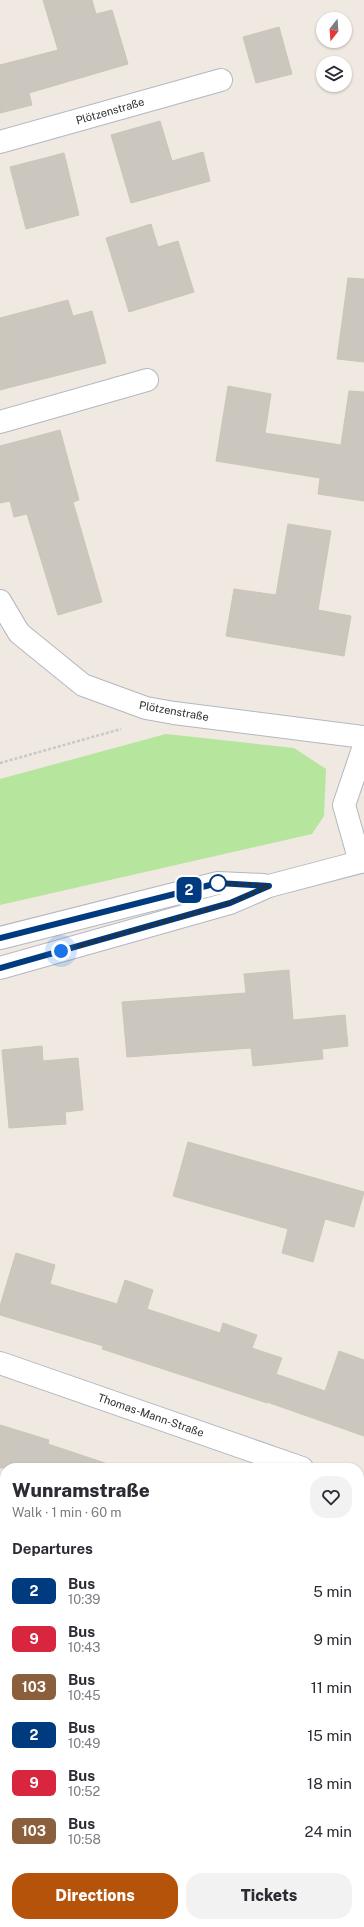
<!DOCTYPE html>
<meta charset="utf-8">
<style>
:root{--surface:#fff;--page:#f2f2f3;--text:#2b2b33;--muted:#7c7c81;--accent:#b45309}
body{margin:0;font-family:"Public Sans",sans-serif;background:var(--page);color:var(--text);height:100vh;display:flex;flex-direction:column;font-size:15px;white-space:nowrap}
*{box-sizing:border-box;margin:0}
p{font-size:13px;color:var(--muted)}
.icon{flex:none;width:22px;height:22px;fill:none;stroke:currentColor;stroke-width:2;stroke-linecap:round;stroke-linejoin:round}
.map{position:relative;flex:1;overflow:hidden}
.details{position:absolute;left:0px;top:1463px;width:364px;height:464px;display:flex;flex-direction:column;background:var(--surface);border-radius:16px 16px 0 0;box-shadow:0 1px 3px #0004}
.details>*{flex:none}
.badge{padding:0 8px;border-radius:6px;font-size:14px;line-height:26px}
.needle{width:26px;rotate:197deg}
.buttons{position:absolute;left:316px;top:12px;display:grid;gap:8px}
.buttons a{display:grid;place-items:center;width:36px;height:36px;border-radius:50%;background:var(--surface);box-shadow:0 1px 3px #0004;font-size:20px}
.you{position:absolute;width:20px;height:20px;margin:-10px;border:3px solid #fff;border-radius:50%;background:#1a73e8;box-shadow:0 0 0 6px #1a73e833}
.map>.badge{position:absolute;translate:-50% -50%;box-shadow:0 0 0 2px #fff}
h2{padding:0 12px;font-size:15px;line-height:36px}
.round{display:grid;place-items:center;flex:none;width:42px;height:42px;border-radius:16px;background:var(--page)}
.overview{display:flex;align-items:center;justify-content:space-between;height:68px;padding:0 12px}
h1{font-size:19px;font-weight:800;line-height:30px}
.action{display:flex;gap:8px;margin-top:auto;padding:8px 12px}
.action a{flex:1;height:46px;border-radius:16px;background:var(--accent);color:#fff;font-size:16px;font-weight:800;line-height:46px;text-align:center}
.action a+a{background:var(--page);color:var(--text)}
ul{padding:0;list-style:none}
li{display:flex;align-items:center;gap:12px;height:48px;padding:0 12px}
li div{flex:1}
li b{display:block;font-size:15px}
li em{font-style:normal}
li .badge{min-width:44px;font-weight:700;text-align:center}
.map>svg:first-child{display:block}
</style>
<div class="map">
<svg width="364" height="1927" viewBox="0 0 364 1927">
<rect width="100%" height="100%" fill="#efe9e1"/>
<path fill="#b6e59e" d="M 166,734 L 294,748 L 326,769 L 324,816 L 312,834 L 0,905 L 0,779 Z"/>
<g fill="#cbc7bf" stroke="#cbc5ba">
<path d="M 43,0 L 92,0 L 96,14 L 112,10 L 128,64 L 29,93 L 32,105 L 0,113 L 0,65 L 58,50 Z"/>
<path d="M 279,27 L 292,74 L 256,83 L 243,37 Z"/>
<path d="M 160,121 L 172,161 L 203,152 L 210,181 L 131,203 L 111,135 Z"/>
<path d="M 64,153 L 79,215 L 26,229 L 10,167 Z"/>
<path d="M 151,224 L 158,247 L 178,241 L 194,292 L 129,312 L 106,238 Z"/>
<path d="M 348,278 L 364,279 L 364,362 L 337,359 Z"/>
<path d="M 68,300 L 73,316 L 92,311 L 106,363 L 0,390 L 0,318 Z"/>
<path d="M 228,386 L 271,394 L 265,433 L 341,445 L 349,391 L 364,392 L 364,501 L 318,494 L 320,478 L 216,461 Z"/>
<path d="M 60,430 L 79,500 L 73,502 L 102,602 L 58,615 L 27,514 L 14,517 L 10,501 L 0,503 L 0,446 Z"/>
<path d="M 288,524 L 331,531 L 318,610 L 351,616 L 344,656 L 226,636 L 234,589 L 276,595 Z"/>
<path d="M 289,970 L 293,1020 L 345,1015 L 348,1046 L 322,1049 L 323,1059 L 253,1066 L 251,1048 L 127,1057 L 122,1002 L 246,993 L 244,974 Z"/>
<path d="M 42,1046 L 43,1061 L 78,1058 L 83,1110 L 65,1112 L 66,1124 L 9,1128 L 2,1050 Z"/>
<path d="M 188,1142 L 364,1192 L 354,1227 L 325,1219 L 313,1262 L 282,1253 L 288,1229 L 173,1196 Z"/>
<path d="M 16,1253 L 55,1265 L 50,1284 L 117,1304 L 125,1280 L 153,1290 L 147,1309 L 220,1333 L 223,1323 L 257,1335 L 252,1348 L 282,1358 L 276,1374 L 325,1391 L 339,1351 L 364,1360 L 364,1436 L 267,1402 L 267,1403 L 102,1349 L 103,1346 L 0,1315 L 0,1306 Z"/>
<path d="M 0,1425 L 49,1440 L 48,1444 L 105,1463 L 105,1468 L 0,1468 Z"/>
</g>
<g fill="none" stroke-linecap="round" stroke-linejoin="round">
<g stroke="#b4b7c1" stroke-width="24">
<g id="minor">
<path d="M 0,142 L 221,80"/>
<path d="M 0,422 L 147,380"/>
<path d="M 0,601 L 19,633 L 83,685 L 146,708 L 174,713 L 364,737"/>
<path d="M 360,862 L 344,805 L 364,746"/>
<path d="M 0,938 L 218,883 L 263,885"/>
<path d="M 0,968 L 230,903 L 269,886 L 364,861"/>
<path d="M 0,1363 L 302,1468"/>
<path d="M 359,1488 L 364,1490"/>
<path d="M 258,1922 L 272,1927"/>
</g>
</g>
<path stroke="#c9c9c9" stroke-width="2.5" stroke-dasharray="3 2" stroke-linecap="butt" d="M 0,763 L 121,729"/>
<use href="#minor" stroke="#fff" stroke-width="22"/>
</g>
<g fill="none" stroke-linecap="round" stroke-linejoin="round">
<g stroke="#fff" stroke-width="9">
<path id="line" d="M 0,938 L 218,883 L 269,886 L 230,903 L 0,968"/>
</g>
<use href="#line" stroke="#003b80" stroke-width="6"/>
<path stroke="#2e2e2e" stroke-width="4" stroke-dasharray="0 7.2" d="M 61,951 L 230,903 L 269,886 L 218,883"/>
</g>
<circle fill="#fff" stroke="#003b80" stroke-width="2" cx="218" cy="883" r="8"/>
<g text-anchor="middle" stroke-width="4" stroke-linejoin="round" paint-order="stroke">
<g font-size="11" fill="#2e2e2e" stroke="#fff">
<text transform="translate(110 111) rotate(-16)" y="4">Plötzenstraße</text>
<text transform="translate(174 711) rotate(10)" y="4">Plötzenstraße</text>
<text transform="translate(151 1415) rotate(19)" y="4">Thomas-Mann-Straße</text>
</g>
</g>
</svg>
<div class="buttons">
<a><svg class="needle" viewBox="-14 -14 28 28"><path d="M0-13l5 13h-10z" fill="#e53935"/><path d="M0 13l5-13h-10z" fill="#7c7c81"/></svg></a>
<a><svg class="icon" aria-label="layers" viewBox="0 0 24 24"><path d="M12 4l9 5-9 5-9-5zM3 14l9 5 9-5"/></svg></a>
</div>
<div class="you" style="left:61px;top:951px"></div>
<b class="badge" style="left:189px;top:890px;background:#003b80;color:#fff">2</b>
<section class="details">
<div class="overview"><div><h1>Wunramstraße</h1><p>Walk · 1 min · 60 m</p></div><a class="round"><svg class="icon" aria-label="heart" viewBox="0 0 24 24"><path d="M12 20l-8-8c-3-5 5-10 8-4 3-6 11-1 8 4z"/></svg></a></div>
<h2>Departures</h2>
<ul>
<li><span class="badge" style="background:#003b80;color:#fff">2</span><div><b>Bus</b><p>10:39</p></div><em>5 min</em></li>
<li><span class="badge" style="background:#d7263d;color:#fff">9</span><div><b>Bus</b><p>10:43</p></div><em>9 min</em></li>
<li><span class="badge" style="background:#8b5e3c;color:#fff">103</span><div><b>Bus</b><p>10:45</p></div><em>11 min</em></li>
<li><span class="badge" style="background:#003b80;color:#fff">2</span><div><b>Bus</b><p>10:49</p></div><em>15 min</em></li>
<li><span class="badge" style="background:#d7263d;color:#fff">9</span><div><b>Bus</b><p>10:52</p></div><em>18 min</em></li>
<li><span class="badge" style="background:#8b5e3c;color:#fff">103</span><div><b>Bus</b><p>10:58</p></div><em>24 min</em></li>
</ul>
<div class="action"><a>Directions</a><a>Tickets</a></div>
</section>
</div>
